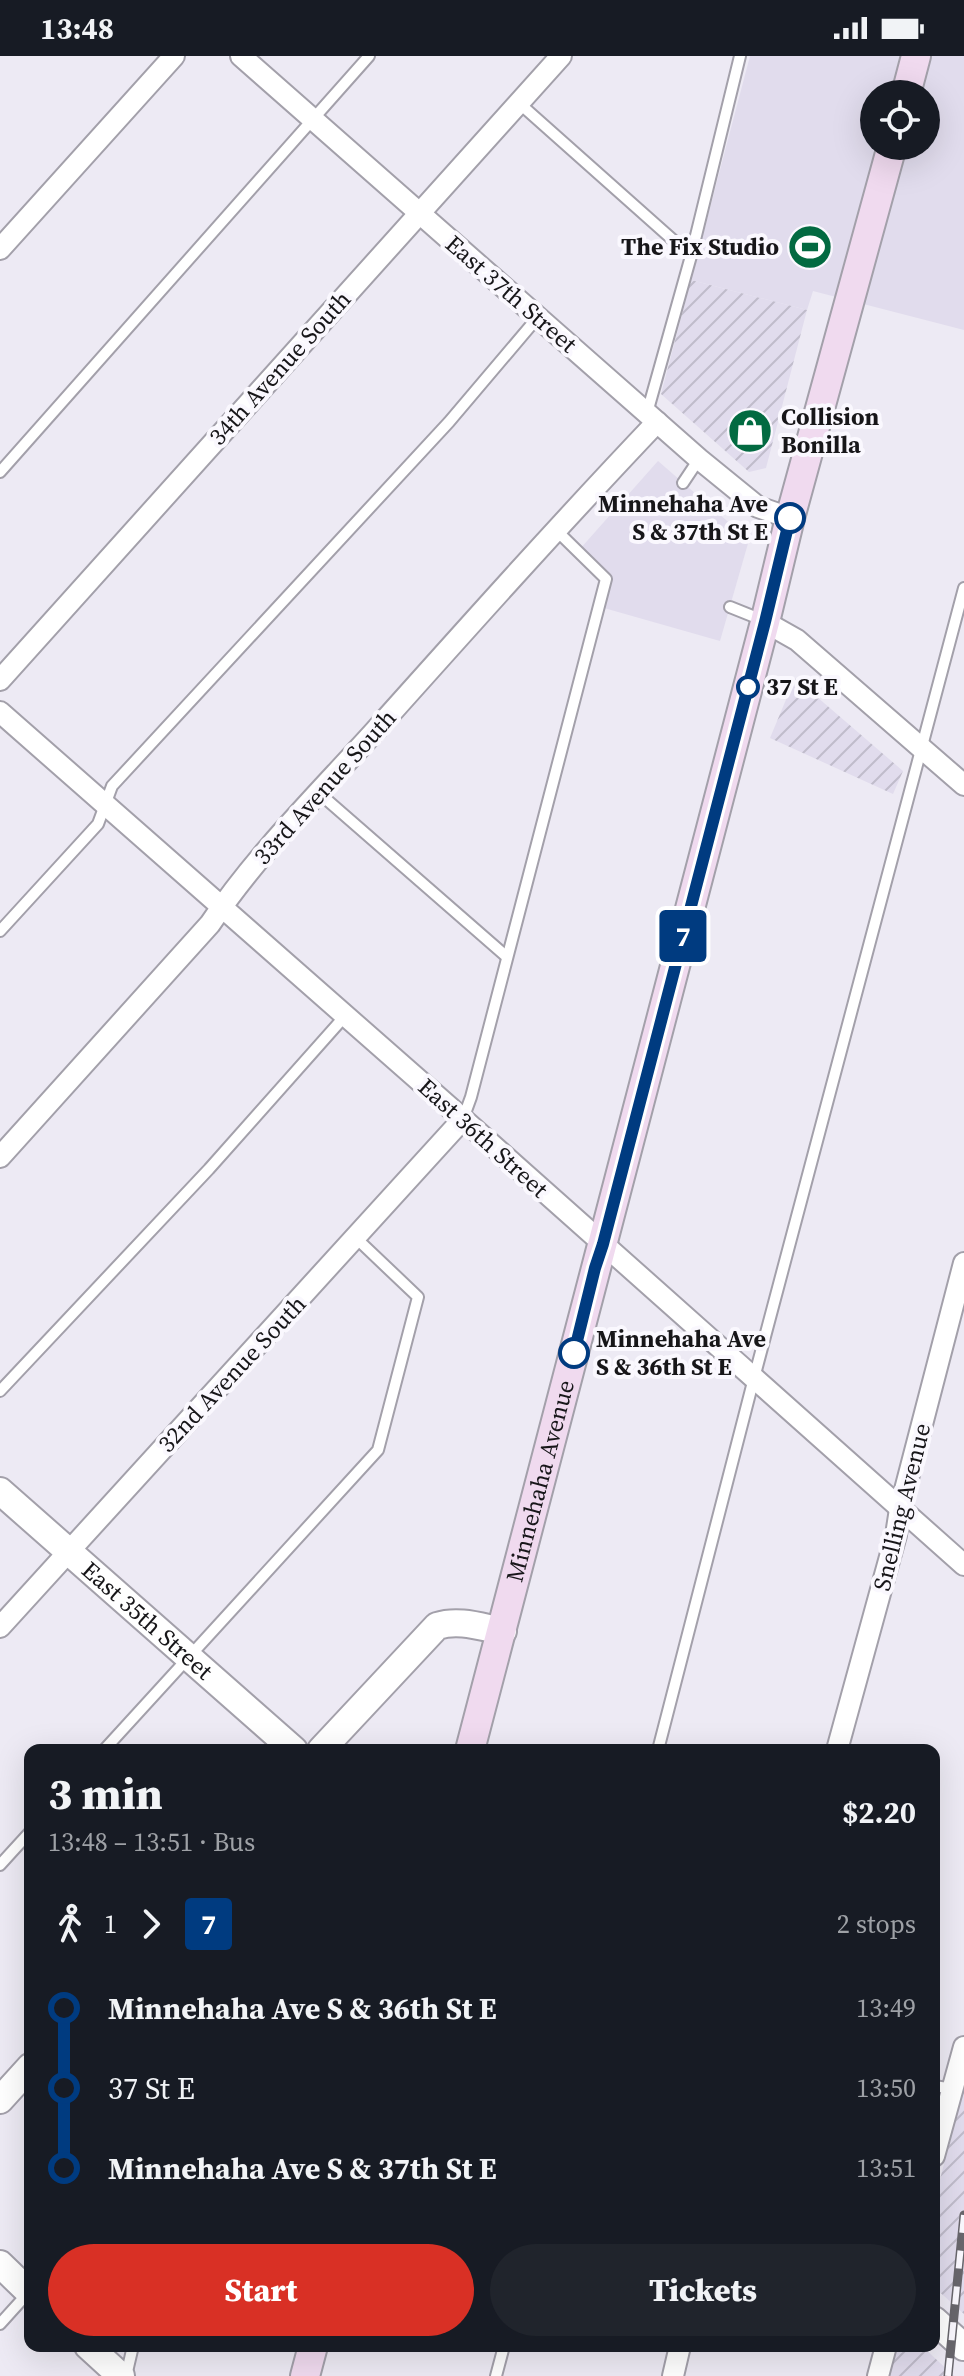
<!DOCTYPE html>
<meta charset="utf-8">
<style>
:root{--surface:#171b24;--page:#20242c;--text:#f1f3f6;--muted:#9ea1a6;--accent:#d93025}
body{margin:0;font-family:"Source Serif 4",serif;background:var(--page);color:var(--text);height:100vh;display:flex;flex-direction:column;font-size:30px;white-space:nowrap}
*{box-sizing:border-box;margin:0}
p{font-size:26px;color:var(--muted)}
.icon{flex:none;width:44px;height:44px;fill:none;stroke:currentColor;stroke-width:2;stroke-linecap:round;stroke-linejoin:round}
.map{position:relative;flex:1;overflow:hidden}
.drawer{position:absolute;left:24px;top:1688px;width:916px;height:608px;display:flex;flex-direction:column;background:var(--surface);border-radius:16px;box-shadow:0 8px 32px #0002}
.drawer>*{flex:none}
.badge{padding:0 16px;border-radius:6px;font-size:28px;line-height:52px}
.fabs{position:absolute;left:860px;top:24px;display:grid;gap:16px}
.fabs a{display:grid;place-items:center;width:80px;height:80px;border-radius:50%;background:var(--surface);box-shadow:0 8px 32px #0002;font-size:40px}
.map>.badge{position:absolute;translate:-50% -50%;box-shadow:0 0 0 4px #fff}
.legs{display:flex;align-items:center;gap:12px;height:88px;padding:0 24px;font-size:26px}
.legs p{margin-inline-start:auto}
.summary{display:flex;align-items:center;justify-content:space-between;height:136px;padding:0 24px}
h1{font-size:44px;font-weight:800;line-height:60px}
.primary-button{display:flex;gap:16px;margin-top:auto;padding:16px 24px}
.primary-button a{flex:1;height:92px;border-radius:48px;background:var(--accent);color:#fff;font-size:32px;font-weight:800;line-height:92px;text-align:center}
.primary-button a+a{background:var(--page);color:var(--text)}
ul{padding:0 24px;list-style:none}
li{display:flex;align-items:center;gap:28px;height:80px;font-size:30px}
li i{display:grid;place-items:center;width:12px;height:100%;margin:0 10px;background:currentColor}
li i::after{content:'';width:20px;height:20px;margin:-10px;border:6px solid;border-radius:50%;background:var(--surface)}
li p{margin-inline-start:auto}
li:first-child i{background:linear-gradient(#0000 50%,currentColor 0)}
li:last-child i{background:linear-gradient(currentColor 50%,#0000 0)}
.status{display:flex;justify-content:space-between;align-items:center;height:56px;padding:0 40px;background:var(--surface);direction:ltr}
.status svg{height:22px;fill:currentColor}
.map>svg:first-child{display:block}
</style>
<div class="status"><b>13:48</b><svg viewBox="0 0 49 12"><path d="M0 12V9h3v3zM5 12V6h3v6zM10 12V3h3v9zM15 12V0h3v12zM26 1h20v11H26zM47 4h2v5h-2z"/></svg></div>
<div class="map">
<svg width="964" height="2320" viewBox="0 0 964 2320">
<defs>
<pattern id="industrial-furrows" width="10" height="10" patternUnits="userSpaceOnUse" patternTransform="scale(2)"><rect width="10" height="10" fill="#e1dced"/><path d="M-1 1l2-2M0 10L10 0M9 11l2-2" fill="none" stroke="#c0bccb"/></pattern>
</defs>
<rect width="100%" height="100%" fill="#edeaf4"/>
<g fill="#e1dced" fill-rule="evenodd">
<path d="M 750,0 L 964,0 L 964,274 L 813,235 L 807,254 L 691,224 ZM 874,38 L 926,38 L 926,90 L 874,90 Z"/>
<path d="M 658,405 L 749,484 L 720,585 L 604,552 L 610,522 L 580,493 Z"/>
</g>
<g fill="url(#industrial-furrows)">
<path d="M 691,224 L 807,254 L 766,412 L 749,416 L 661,338 Z"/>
<path d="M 795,622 L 903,715 L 893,738 L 770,682 Z"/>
<path d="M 964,2032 L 964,2258 L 934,2231 L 934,2146 Z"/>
<path d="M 897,2290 L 922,2290 L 954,2320 L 889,2320 Z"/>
</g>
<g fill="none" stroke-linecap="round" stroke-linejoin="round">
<g stroke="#a3a0aa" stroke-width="14">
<g id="service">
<path d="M 519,47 L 691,200"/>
<path d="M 647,357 L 691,200 L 740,0"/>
<path d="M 0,416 L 369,0"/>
<path d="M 683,427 L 699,403"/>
<path d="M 730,551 L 765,565"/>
<path d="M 319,737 L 507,901"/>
<path d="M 0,875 L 98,768 L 112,730 L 449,366 L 538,261"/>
<path d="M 463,1063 L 471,1041 L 606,523 L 556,474"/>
<path d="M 0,1335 L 209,1113 L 345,960"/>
<path d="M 104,1694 L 378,1394 L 418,1241 L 356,1182"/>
<path d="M 658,1694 L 754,1322 L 964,532"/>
<path d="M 0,1809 L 30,1776"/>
<path d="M 934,2030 L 954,2033"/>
<path d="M 0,2268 L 28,2237"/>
<path d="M 126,2320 L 133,2290"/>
<path d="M 496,2320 L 504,2290"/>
</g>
</g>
<g stroke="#a3a0aa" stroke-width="24">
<g id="minor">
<path d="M 241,0 L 699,403 L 758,451 L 790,462"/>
<path d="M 0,193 L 174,0"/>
<path d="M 765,566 L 797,584 L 964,729"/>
<path d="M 0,624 L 561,0"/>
<path d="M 0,656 L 463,1063 L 964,1509"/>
<path d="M 0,1101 L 210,868 C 257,798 319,737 375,675 C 468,571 561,467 657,366"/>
<path d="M 0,1571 L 463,1063"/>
<path d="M 837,1694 L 896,1479 L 900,1453 L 964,1207"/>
<path d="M 934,2100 L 964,1991"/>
<path d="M 673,2320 L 680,2290"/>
<path d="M 878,2320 L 886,2290"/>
</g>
</g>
<g stroke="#a3a0aa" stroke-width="30">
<g id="tertiary">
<path id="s1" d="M 0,1435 L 294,1694"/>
<path d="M 321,1694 L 437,1570 C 459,1563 481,1571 503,1575"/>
<path d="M 0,2044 L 30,2011"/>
<path d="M 0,2208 L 30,2237"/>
<path d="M 934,2264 L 964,2291"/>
<path d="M 88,2290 L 121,2320"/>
</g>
</g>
<g stroke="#a3a0aa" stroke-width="32">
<g id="secondary">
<path d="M 906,38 L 916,0"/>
<path id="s2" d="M 470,1694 L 765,566 L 790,462 L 892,90"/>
<path d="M 305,2320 L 313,2290"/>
</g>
</g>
<use href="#service" stroke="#fff" stroke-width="10"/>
<use href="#minor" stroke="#fff" stroke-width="20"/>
<use href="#tertiary" stroke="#fff" stroke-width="26"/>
<use href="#secondary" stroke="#f0daef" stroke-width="28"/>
<g stroke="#68666c" stroke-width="9">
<path id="rail" d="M 948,2320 L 964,2159"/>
</g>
<use href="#rail" stroke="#faf8fe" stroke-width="6" stroke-dasharray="18" stroke-linecap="butt"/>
</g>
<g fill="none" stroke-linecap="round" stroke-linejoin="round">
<g stroke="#fff" stroke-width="18">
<path id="line-1" d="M 574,1297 L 595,1212 L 603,1188 L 765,566 L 790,462"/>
</g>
<use href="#line-1" stroke="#003b80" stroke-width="12"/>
</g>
<defs>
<g id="stadium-disc" transform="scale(2.3)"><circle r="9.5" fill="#026a41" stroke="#faf8fe"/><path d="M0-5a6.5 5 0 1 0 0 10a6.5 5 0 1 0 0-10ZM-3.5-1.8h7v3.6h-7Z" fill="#fff"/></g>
<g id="shop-disc" transform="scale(2.3)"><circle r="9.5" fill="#026a41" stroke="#faf8fe"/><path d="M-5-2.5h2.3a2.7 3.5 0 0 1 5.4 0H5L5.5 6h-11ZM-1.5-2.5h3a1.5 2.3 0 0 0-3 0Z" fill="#fff"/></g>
</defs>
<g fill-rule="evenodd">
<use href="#stadium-disc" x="810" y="191"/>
<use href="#shop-disc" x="750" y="375"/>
</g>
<g fill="#fff" stroke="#003b80" stroke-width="4">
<circle cx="790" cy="462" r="14"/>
<circle cx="748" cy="631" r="10"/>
<circle cx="574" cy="1297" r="14"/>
</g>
<g text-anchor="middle" stroke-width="8" stroke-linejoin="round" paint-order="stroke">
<g font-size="24" font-weight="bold" fill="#171619" stroke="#faf8fe" text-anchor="end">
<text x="779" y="199">The Fix Studio</text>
<text x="781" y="369" text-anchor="start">Collision<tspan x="781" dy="28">Bonilla</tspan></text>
</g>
<g font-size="24" fill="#171619" stroke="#faf8fe">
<text transform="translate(511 238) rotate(41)" y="8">East 37th Street</text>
<text transform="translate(280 312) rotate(-48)" y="8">34th Avenue South</text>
<text transform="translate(325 731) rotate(-48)" y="8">33rd Avenue South</text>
<text transform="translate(483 1082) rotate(42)" y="8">East 36th Street</text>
<text transform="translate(232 1318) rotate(-47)" y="8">32nd Avenue South</text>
<text dy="8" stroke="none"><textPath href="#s2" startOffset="278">Minnehaha Avenue</textPath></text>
<text transform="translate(902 1451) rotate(-76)" y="8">Snelling Avenue</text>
<text dy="8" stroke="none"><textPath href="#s1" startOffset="196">East 35th Street</textPath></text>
</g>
<g font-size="24" font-weight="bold" fill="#171619" stroke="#faf8fe" text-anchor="start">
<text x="768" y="456" text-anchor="end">Minnehaha Ave<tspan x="768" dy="28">S &amp; 37th St E</tspan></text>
<text x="766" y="639">37 St E</text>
<text x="596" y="1291">Minnehaha Ave<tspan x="596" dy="28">S &amp; 36th St E</tspan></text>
</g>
</g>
</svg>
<div class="fabs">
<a><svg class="icon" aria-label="locate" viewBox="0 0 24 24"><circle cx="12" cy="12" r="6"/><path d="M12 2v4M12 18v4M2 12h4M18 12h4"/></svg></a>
</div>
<b class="badge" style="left:683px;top:880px;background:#003b80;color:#fff">7</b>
<section class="drawer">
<div class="summary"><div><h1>3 min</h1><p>13:48 – 13:51 · Bus</p></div><b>$2.20</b></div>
<div class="legs"><svg class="icon" aria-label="walk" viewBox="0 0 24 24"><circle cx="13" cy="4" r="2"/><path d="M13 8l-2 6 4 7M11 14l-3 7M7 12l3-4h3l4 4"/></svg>1<svg class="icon" aria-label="forward" viewBox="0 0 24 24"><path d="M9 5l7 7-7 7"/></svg><b class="badge" style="background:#003b80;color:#fff">7</b><p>2 stops</p></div>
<ul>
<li><i style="color:#003b80"></i><b>Minnehaha Ave S &amp; 36th St E</b><p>13:49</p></li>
<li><i style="color:#003b80"></i><span>37 St E</span><p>13:50</p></li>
<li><i style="color:#003b80"></i><b>Minnehaha Ave S &amp; 37th St E</b><p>13:51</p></li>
</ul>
<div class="primary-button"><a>Start</a><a>Tickets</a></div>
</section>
</div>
